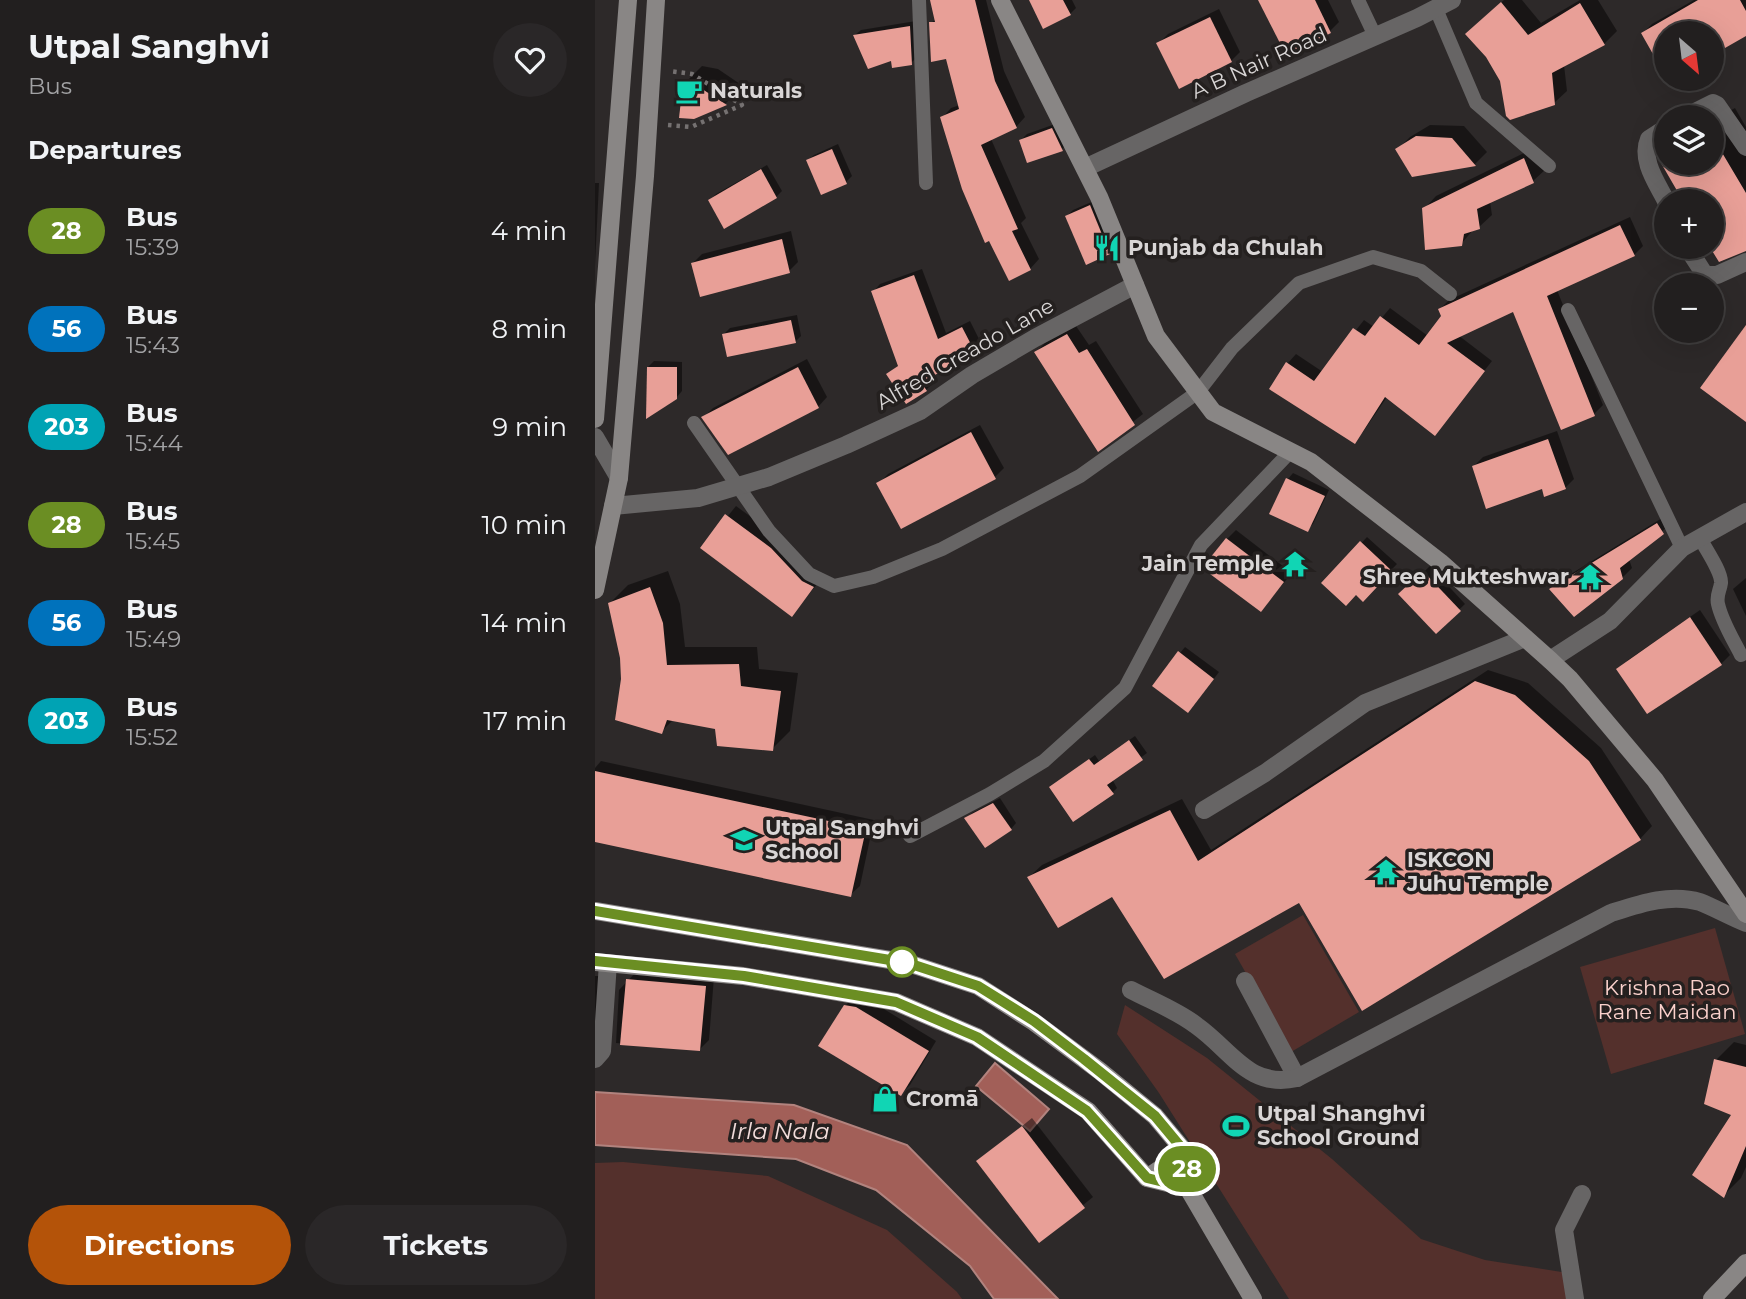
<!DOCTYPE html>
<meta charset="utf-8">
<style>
:root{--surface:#221f1f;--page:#2a2728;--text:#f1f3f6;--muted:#a2a2a4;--line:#3f3d3d;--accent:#b45309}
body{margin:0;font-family:Montserrat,sans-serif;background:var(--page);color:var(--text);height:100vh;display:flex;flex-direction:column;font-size:26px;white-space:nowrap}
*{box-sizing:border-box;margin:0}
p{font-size:23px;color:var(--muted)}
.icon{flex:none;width:38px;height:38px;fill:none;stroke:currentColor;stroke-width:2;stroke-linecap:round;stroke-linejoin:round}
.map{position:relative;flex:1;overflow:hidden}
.side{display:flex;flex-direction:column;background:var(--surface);width:595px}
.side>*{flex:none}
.badge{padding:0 14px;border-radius:23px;font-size:24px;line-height:46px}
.needle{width:46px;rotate:152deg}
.buttons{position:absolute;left:1059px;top:21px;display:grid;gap:14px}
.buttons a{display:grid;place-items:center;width:70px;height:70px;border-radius:50%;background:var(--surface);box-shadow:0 7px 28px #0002,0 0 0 2px var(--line);font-size:35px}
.map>.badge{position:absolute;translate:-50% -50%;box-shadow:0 0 0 4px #fff}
h2{padding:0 28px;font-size:26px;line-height:63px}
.round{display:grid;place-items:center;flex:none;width:74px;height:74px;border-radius:37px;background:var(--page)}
.headline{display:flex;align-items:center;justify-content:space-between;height:119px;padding:0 28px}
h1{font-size:33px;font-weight:700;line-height:52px}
.primary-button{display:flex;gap:14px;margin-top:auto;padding:14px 28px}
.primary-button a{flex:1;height:80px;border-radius:42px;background:var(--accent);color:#fff;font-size:28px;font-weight:700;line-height:80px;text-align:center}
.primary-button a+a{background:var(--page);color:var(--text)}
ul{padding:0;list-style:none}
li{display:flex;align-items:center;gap:21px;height:98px;padding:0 28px}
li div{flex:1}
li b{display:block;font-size:26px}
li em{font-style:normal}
li .badge{min-width:77px;font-weight:700;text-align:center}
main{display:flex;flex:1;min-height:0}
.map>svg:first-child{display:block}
</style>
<main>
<section class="side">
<div class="headline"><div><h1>Utpal Sanghvi</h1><p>Bus</p></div><a class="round"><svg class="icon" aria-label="heart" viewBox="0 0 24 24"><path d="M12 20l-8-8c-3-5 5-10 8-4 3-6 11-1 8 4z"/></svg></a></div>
<h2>Departures</h2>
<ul>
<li><span class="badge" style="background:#6b8e23;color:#fff">28</span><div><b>Bus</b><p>15:39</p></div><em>4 min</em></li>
<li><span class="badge" style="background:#0072bc;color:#fff">56</span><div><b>Bus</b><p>15:43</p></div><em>8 min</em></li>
<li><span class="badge" style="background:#00a3b4;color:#fff">203</span><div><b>Bus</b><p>15:44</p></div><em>9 min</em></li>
<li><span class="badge" style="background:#6b8e23;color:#fff">28</span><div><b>Bus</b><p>15:45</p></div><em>10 min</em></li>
<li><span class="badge" style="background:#0072bc;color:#fff">56</span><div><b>Bus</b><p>15:49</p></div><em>14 min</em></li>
<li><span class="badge" style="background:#00a3b4;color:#fff">203</span><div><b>Bus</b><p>15:52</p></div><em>17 min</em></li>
</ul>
<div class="primary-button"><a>Directions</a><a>Tickets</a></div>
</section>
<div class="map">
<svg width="1151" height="1299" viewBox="0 0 1151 1299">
<rect width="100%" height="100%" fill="#2d2929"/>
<g fill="#54302c">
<path d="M 708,915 L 764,1012 L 696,1052 L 640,954 Z"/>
<path d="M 1120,928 L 1150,1034 L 1016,1074 L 985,967 Z"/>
<path d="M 530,1005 L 612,1058 L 737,1159 L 826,1239 L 890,1260 L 973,1273 L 981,1299 L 694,1299 L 564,1093 L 522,1034 Z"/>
<path d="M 28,1162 L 173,1176 L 292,1230 L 362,1292 L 367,1299 L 0,1299 L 0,1163 Z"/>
</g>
<g fill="#a25f58" stroke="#b2837e" stroke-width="2">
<path d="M 400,1063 L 454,1109 L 435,1131 L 381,1086 Z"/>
<path d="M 0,1092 L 199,1105 L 312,1145 L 463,1299 L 399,1299 L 375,1266 L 281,1190 L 201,1159 L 0,1145 Z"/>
</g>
<g fill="#0007">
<path d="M 337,0 L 391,0 L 409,71 L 430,117 L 421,127 L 396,139 L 431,218 L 426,223 L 444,259 L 435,269 L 347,118 L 356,108 L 365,105 L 353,57 L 336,23 L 341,19 Z"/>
<path d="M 436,0 L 477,0 L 481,8 L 475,14 Z"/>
<path d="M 665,0 L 733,0 L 744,22 L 735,31 Z"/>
<path d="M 909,0 L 927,0 L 946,23 L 985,0 L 1003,0 L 1022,31 L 1009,44 L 969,65 L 972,91 L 959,103 L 906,80 L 885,22 Z"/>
<path d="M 1099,0 L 1151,0 L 1151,34 L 1071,33 L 1071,56 L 1048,33 L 1057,24 Z"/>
<path d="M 624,9 L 645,52 L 636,61 L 563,44 L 573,34 Z"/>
<path d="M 321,21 L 322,57 L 316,63 L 260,35 L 266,30 Z"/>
<path d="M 107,66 L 123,69 L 148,86 L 131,103 L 99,118 L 89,84 Z"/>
<path d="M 1140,108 L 1151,127 L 1151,250 L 1116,201 L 1090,201 L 1067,161 L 1071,157 L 1071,163 L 1116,163 L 1116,121 Z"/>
<path d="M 463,123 L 473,143 L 467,149 L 426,140 L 432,134 Z"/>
<path d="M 835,125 L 869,126 L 892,152 L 880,164 L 818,175 L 803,149 L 815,137 Z"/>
<path d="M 243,144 L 257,176 L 251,182 L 213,160 L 219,155 Z"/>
<path d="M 941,147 L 951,169 L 938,181 L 895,202 L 897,215 L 884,227 L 879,229 L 866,244 L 829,209 L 841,196 Z"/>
<path d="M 172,165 L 187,191 L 181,197 L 115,200 L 121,194 Z"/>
<path d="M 0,183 L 4,183 L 0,266 Z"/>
<path d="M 501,200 L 520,247 L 514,253 L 472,216 L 478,210 Z"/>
<path d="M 1035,217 L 1048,246 L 1039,255 L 962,290 L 1008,405 L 999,414 L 919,310 L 863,335 L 897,361 L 840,433 L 792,397 L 768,432 L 759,441 L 692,364 L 701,354 L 728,372 L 769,320 L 779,327 L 795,308 L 833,336 L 848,316 L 845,309 L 854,300 Z"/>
<path d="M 196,231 L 203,262 L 194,271 L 98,263 L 107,254 Z"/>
<path d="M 327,269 L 351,333 L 375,321 L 387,345 L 380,353 L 334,376 L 338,383 L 331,390 L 293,374 L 305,364 L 278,292 L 285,284 Z"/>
<path d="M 202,315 L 206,336 L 200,342 L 129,334 L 135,328 Z"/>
<path d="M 481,326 L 494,345 L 501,341 L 548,414 L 503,449 L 441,352 L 450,343 Z"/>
<path d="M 212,359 L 232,397 L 223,407 L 109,417 L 118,408 Z"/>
<path d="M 59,361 L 87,362 L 87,391 L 81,398 L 53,367 Z"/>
<path d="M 385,425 L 409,468 L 400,477 L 284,483 L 293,474 Z"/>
<path d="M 962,431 L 979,479 L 970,488 L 879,466 L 888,457 Z"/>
<path d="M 698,473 L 734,490 L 718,524 L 712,530 L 693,479 Z"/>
<path d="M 141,506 L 186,539 L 227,578 L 197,615 L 107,548 Z"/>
<path d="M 1072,515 L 1077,523 L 1034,559 L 1037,568 L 1027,578 L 957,589 L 966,580 Z"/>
<path d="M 641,530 L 697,573 L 666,610 L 632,539 Z"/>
<path d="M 772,537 L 802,564 L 768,599 L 761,593 L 729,583 Z"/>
<path d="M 835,566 L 870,604 L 841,632 L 806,594 Z"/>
<path d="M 73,571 L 85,604 L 90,647 L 162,647 L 164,669 L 203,673 L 195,731 L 177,749 L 122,727 L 79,719 L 66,732 L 28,679 L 27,658 L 15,603 L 33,585 Z"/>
<path d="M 1151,578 L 1151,616 L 1138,589 Z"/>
<path d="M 1105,610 L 1135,655 L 1126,664 L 1024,669 L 1033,660 Z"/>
<path d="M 590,647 L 624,672 L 599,705 L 585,653 Z"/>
<path d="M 893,670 L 933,683 L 1006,748 L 1057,826 L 1045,839 L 705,901 L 518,894 L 434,877 L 447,865 L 587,799 L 616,850 Z"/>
<path d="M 540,736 L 552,753 L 517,779 L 522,788 L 517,793 L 456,787 L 500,755 L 504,761 Z"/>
<path d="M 6,761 L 279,820 L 265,886 L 255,895 L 0,840 L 0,768 Z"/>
<path d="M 405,798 L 421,823 L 416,829 L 372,819 L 377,813 Z"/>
<path d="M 42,971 L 119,977 L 114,1040 L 104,1050 L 21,1043 L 24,990 Z"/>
<path d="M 0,976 L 11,976 L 0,1040 Z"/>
<path d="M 260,996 L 271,998 L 341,1041 L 315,1085 L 306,1094 L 250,1006 Z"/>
<path d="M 1139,1042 L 1151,1045 L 1151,1167 L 1146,1178 L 1128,1196 L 1138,1114 L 1121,1060 Z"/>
<path d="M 437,1118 L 498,1197 L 445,1240 L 384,1161 Z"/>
</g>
<g fill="#e89f97">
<path d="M 335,0 L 380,0 L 400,81 L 422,128 L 386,145 L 423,229 L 417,231 L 436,270 L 414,281 L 394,241 L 390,243 L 367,189 L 345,117 L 364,109 L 351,59 L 336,62 L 334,22 L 340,22 Z"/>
<path d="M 434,0 L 468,0 L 476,15 L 448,29 Z"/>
<path d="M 663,0 L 720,0 L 736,33 L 691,55 Z"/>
<path d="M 1103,0 L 1145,0 L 1151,11 L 1151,36 L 1116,56 L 1116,33 L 1071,33 L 1071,77 L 1046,33 Z"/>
<path d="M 906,2 L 933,35 L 985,3 L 1010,45 L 957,73 L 960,105 L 915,120 L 911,116 L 905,81 L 891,57 L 870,34 Z"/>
<path d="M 615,17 L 637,62 L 584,89 L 561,43 Z"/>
<path d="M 315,26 L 317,65 L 297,68 L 296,61 L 273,69 L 258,35 Z"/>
<path d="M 88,83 L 104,87 L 132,105 L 99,119 L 84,118 Z"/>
<path d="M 457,128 L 468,151 L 432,163 L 424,140 Z"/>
<path d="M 1116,134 L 1151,193 L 1151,251 L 1124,262 L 1116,249 L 1116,201 L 1088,201 L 1066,163 L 1116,163 Z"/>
<path d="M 821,136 L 857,138 L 881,166 L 817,177 L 800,149 Z"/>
<path d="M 237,149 L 252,184 L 226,195 L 211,160 Z"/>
<path d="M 929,158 L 939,183 L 882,209 L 885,229 L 869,234 L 867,246 L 830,250 L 827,208 Z"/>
<path d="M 166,169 L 182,198 L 129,229 L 113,200 Z"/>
<path d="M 495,205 L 515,254 L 491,265 L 470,216 Z"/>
<path d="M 1025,225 L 1040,256 L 952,296 L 1000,416 L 966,430 L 918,312 L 852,343 L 890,371 L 840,436 L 790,397 L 760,444 L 674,389 L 691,362 L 719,381 L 758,328 L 770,336 L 785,316 L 824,345 L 846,316 L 843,309 Z"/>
<path d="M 187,239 L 195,273 L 105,297 L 96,263 Z"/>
<path d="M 319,275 L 343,339 L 367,327 L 381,354 L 326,382 L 332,391 L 311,404 L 291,374 L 303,366 L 276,291 Z"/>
<path d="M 196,320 L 201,343 L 132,357 L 127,334 Z"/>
<path d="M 1151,325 L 1151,422 L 1105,388 Z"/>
<path d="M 472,334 L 484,353 L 492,349 L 540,425 L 503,452 L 439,352 Z"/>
<path d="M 52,367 L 82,367 L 82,399 L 51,419 Z"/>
<path d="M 203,367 L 224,408 L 133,455 L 106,417 Z"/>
<path d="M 376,432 L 401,479 L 306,529 L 281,483 Z"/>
<path d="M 953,439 L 971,489 L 949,497 L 947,489 L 891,509 L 877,466 Z"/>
<path d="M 691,478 L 730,496 L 713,532 L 674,514 Z"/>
<path d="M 130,514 L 176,548 L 207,581 L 219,587 L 197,617 L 105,548 Z"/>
<path d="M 1062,523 L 1069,534 L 1025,568 L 1028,579 L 979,617 L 954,589 Z"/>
<path d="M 631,538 L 689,582 L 666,612 L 607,568 Z"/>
<path d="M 765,541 L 797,571 L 768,602 L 761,595 L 751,606 L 726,583 Z"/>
<path d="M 828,571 L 866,611 L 841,634 L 803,594 Z"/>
<path d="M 55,587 L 68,623 L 72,665 L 144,664 L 146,686 L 186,691 L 178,751 L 122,746 L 120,729 L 72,720 L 67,734 L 20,720 L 26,679 L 25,658 L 13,603 Z"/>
<path d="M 1095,617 L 1127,665 L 1052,714 L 1021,669 Z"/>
<path d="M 583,651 L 619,679 L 593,713 L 557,686 Z"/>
<path d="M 880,681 L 920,695 L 994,761 L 1046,840 L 767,1011 L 704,903 L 569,979 L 517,897 L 463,928 L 432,877 L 575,810 L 603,861 Z"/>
<path d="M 534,740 L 548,760 L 512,785 L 519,794 L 478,822 L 454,787 L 494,759 L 499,765 Z"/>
<path d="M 0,771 L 271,829 L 256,897 L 0,842 Z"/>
<path d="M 398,803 L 417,830 L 390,848 L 369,818 Z"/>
<path d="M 31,979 L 111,986 L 105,1051 L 25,1045 Z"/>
<path d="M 249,1005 L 261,1007 L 334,1051 L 306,1096 L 223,1046 Z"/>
<path d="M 1119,1059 L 1151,1067 L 1151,1146 L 1129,1198 L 1097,1175 L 1136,1115 L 1109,1104 Z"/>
<path d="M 427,1126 L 490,1208 L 444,1243 L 381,1161 Z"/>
</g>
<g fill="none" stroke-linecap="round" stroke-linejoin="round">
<path stroke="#757171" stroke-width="4.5" stroke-dasharray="3.5 5" stroke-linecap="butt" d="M 73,125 L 96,127 L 147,105 L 97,74 L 75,71"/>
<g stroke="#676565" stroke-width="14">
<path d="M 324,0 L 331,183"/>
<path d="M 763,0 L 780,36"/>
<path d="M 841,9 L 881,103 L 954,166"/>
<path d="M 973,310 L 1087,548"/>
<path d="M 99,423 L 174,531 L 214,574 L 239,586 L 278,577 L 347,549 L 485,476 L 603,392 L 637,348 L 704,283 L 778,257 L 826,271 L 855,294"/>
<path d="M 1105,538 C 1110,548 1127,572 1126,583 C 1125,591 1121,595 1123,604 C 1127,622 1138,639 1146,655"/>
<path d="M 315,836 L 395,794 L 449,761 L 530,688 L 606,545 L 696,451"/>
</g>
<g stroke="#676565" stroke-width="18">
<path d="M 1090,117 L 1118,103 L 1122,105 L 1151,147"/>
<path d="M 1071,128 L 1054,139 C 1045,160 1062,183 1071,201"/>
<path d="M 490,168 L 651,93 L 822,18 L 857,0"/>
<path d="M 1092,247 L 1110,275 L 1122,275 L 1151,262"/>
<path d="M 0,437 L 24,478"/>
<path d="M 18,506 L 103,498 L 174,477 L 251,445 L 325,411 L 377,375 L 440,338 L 540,285"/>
<path d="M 955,660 L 1015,621 L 1087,548 L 1151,512"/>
<path d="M 609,810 L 670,773 L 770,703 L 930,638"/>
<path d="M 650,981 L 702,1078"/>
<path d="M 536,990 C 557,1001 583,1011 602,1026 C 637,1051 654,1089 702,1078 L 1016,913 C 1044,904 1075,893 1105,902 C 1120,908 1136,917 1151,923"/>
<path d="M 0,1059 L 7,1051 L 13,963"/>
<path d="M 980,1299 L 969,1230 L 987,1194"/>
</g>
<g stroke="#898685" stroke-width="18">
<path d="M 405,0 L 504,197 L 561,336 L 618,412 L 716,462 L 845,562 L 955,660 L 975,679 L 1060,780 L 1151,914"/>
<path d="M 0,419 L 33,0"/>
<path d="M 0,590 L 24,478 L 50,176 L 61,0"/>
<path d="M 0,911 L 313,963 L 383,986 L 439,1022 L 505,1071 L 560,1116 L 590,1152 L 593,1188 L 658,1299"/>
<path d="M 0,962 L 148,976 L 301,1002 L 382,1037 L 493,1111 L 552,1178 L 593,1188"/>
<path d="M 552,1178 L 590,1152"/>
<path d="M 1117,1299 L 1151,1263"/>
</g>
</g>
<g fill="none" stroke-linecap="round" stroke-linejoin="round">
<g stroke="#fff" stroke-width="16">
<path id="line" d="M 0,911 L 313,963 L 383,986 L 439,1021 L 489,1059 L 560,1116 L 590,1152 L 593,1188 L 552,1178 L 492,1111 L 382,1037 L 301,1002 L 149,976 L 0,961"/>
</g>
<use href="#line" stroke="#6b8e23" stroke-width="10"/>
</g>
<defs>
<g id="cafe-bare" transform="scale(2.1)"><path d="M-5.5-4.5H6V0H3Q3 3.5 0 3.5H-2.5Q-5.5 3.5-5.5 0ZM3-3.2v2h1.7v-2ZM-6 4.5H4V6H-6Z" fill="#11d5b4" stroke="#24201f" stroke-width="2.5" paint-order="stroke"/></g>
<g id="restaurant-bare" transform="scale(2.1)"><path d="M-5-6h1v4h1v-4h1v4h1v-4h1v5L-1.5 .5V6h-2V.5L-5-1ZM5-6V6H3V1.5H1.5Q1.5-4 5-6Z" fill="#11d5b4" stroke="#24201f" stroke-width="2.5" paint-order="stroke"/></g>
<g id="temple-bare" transform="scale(2.1)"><path d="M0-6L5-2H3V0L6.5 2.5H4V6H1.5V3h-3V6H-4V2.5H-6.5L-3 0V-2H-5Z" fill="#11d5b4" stroke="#24201f" stroke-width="2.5" paint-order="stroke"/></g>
<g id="school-bare" transform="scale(2.1)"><path d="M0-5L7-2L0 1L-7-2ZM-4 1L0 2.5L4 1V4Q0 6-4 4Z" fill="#11d5b4" stroke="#24201f" stroke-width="2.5" paint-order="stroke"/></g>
<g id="shop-bare" transform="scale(2.1)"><path d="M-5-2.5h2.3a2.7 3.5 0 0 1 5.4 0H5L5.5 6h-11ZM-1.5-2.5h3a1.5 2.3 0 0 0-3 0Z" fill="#11d5b4" stroke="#24201f" stroke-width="2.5" paint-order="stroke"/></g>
<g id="stadium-bare" transform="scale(2.1)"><path d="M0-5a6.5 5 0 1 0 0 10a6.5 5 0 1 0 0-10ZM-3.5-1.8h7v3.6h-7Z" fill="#11d5b4" stroke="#24201f" stroke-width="2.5" paint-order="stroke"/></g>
</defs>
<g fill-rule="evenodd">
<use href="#cafe-bare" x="94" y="91"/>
<use href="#restaurant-bare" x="512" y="248"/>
<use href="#temple-bare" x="700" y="564"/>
<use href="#temple-bare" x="995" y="577"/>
<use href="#school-bare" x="149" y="840"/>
<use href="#temple-bare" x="791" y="872"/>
<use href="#shop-bare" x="290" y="1099"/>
<use href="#stadium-bare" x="641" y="1126"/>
</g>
<circle fill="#fff" stroke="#6b8e23" stroke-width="3.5" cx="307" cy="962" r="14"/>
<g text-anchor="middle" stroke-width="7" stroke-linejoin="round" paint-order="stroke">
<g font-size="21" fill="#d9d6d6" stroke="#24201f">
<text transform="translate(664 63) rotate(-24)" y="7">A B Nair Road</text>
<text transform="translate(370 354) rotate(-30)" y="7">Alfred Creado Lane</text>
</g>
<g font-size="21" font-weight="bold" fill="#d9d6d6" stroke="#24201f" text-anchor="start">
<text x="115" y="98">Naturals</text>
<text x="533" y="255">Punjab da Chulah</text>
<text x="679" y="571" text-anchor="end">Jain Temple</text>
<text x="974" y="584" text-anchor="end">Shree Mukteshwar</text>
<text x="170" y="835">Utpal Sanghvi<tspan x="170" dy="24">School</tspan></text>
<text x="812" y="867">ISKCON<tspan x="812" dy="24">Juhu Temple</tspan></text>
<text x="311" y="1106">Cromā</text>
<text x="662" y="1121">Utpal Shanghvi<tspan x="662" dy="24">School Ground</tspan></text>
</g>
<g font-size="21" fill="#fbd1cc" stroke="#24201f">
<text x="1072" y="995">Krishna Rao<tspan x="1072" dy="24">Rane Maidan</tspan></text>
</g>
<g font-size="23" font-style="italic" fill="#f2dcda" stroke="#24201f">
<text x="185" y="1139">Irla Nala</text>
</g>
</g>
</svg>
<div class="buttons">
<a><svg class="needle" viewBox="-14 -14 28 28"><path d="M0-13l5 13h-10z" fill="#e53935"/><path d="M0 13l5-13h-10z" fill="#a2a2a4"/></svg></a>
<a><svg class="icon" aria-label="layers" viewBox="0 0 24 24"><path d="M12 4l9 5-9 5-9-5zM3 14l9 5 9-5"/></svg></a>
<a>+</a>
<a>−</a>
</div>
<b class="badge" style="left:592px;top:1169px;background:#6b8e23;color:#fff">28</b>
</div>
</main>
